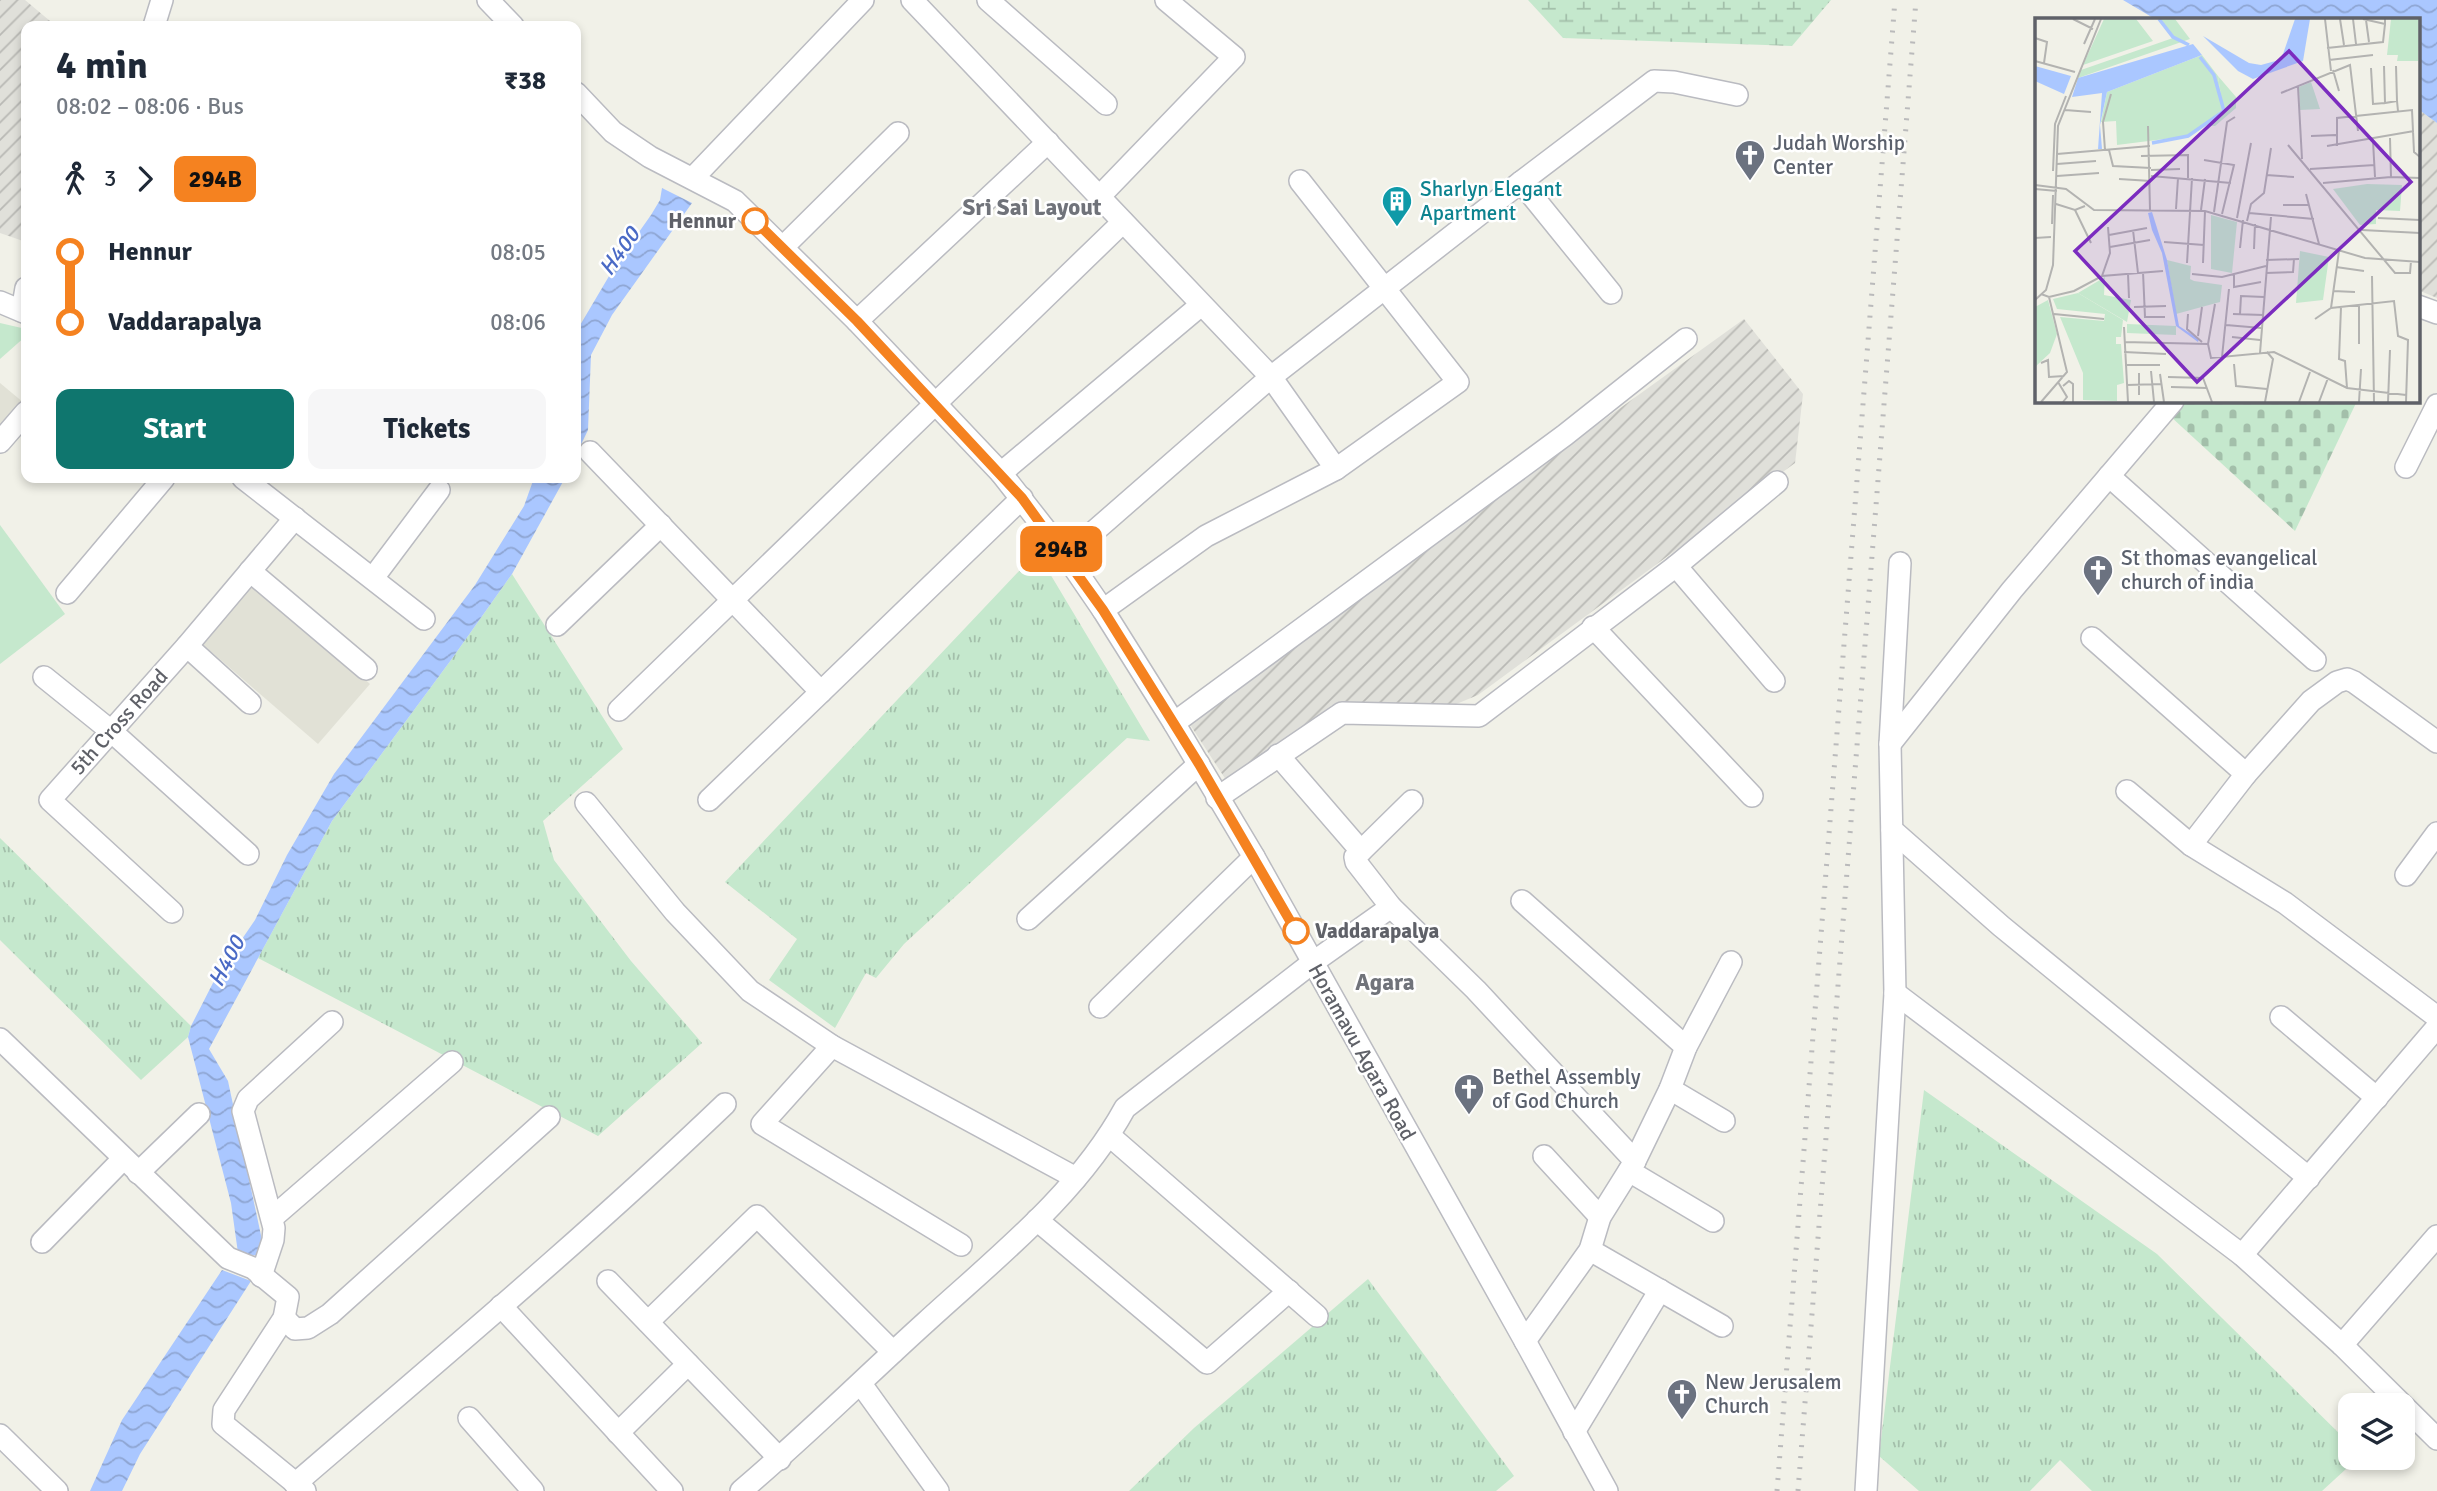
<!DOCTYPE html>
<meta charset="utf-8">
<style>
:root{--surface:#fff;--page:#f6f6f7;--text:#1f2937;--muted:#747a83;--accent:#0f766e}
body{margin:0;font-family:Signika,sans-serif;background:var(--page);color:var(--text);height:100vh;display:flex;flex-direction:column;font-size:26px;white-space:nowrap}
*{box-sizing:border-box;margin:0}
p{font-size:23px;color:var(--muted)}
.icon{flex:none;width:38px;height:38px;fill:none;stroke:currentColor;stroke-width:2;stroke-linecap:round;stroke-linejoin:round}
.map{position:relative;flex:1;overflow:hidden}
.details{position:absolute;left:21px;top:21px;width:560px;height:462px;display:flex;flex-direction:column;background:var(--surface);border-radius:14px;box-shadow:0 4px 10px #0003}
.details>*{flex:none}
.badge{padding:0 14px;border-radius:10px;font-size:24px;line-height:46px}
.controls{position:absolute;left:2338px;top:1393px;display:grid;gap:14px}
.controls a{display:grid;place-items:center;width:77px;height:77px;border-radius:14px;background:var(--surface);box-shadow:0 4px 10px #0003;font-size:35px}
.map>.badge{position:absolute;translate:-50% -50%;box-shadow:0 0 0 4px #fff}
.legs{display:flex;align-items:center;gap:10px;height:77px;padding:0 35px;font-size:23px}
.legs p{margin-inline-start:auto}
.headline{display:flex;align-items:center;justify-content:space-between;height:119px;padding:0 35px}
h1{font-size:38px;font-weight:800;line-height:52px}
.cta{display:flex;gap:14px;margin-top:auto;padding:14px 35px}
.cta a{flex:1;height:80px;border-radius:14px;background:var(--accent);color:#fff;font-size:28px;font-weight:800;line-height:80px;text-align:center}
.cta a+a{background:var(--page);color:var(--text)}
ul{padding:0 35px;list-style:none}
li{display:flex;align-items:center;gap:24px;height:70px;font-size:26px}
li i{display:grid;place-items:center;width:10px;height:100%;margin:0 9px;background:currentColor}
li i::after{content:'';width:18px;height:18px;margin:-9px;border:5px solid;border-radius:50%;background:var(--surface)}
li p{margin-inline-start:auto}
li:first-child i{background:linear-gradient(#0000 50%,currentColor 0)}
li:last-child i{background:linear-gradient(currentColor 50%,#0000 0)}
.map>svg:first-child{display:block}
</style>
<div class="map">
<svg width="2437" height="1491" viewBox="0 0 2437 1491">
<defs>
<pattern id="industrial-furrows" width="10" height="10" patternUnits="userSpaceOnUse" patternTransform="scale(1.75)"><rect width="10" height="10" fill="#e0e0da"/><path d="M-1 1l2-2M0 10L10 0M9 11l2-2" fill="none" stroke="#b9b9b5"/></pattern>
<pattern id="grass-tufts" width="24" height="20" patternUnits="userSpaceOnUse" patternTransform="scale(1.75)"><rect width="24" height="20" fill="#c5e8cd"/><path d="M3 7l-1-3M5 7V3M7 7l1-3M15 17l-1-3M17 17v-4M19 17l1-3" fill="none" stroke="#a3bfaa"/></pattern>
<pattern id="wetland-marsh" width="20" height="14" patternUnits="userSpaceOnUse" patternTransform="scale(1.75)"><rect width="20" height="14" fill="#c5e8cd"/><path d="M1 5h8M5 5V1M11 12h8M15 12V8" fill="none" stroke="#a3bfaa"/></pattern>
<pattern id="cemetery-stones" width="16" height="16" patternUnits="userSpaceOnUse" patternTransform="scale(1.75)"><rect width="16" height="16" fill="#c5e8cd"/><path d="M2 7V4a2 2 0 0 1 4 0v3zM10 15v-3a2 2 0 0 1 4 0v3z" fill="#a3bfaa"/></pattern>
<pattern id="water-waves" width="16" height="10" patternUnits="userSpaceOnUse" patternTransform="scale(1.75)"><rect width="16" height="10" fill="#aac7ff"/><path d="M0 5q4-4 8 0t8 0" fill="none" stroke="#8ea5d2"/></pattern>
</defs>
<rect width="100%" height="100%" fill="#f1f1e8"/>
<g fill="url(#industrial-furrows)">
<path d="M 0,0 L 25,0 L 56,26 L 26,26 L 26,242 L 0,233 Z"/>
<path d="M 2418,109 L 2437,123 L 2437,298 L 2418,290 Z"/>
<path d="M 1744,319 L 1803,394 L 1795,463 L 1478,695 L 1454,705 L 1332,705 L 1228,783 L 1189,723 L 1452,529 Z"/>
</g>
<g fill="#e1e1d6">
<path d="M 0,383 L 24,403 L 0,433 Z"/>
<path d="M 253,581 L 370,684 L 318,744 L 200,642 Z"/>
</g>
<g fill="url(#grass-tufts)">
<path d="M 1037,552 L 1150,741 L 1127,738 L 904,944 L 876,978 L 866,973 L 835,1028 L 769,980 L 797,939 L 725,882 Z"/>
<path d="M 512,574 L 623,749 L 543,821 L 554,860 L 631,961 L 702,1043 L 598,1136 L 258,958 L 332,821 L 451,660 Z"/>
<path d="M 0,838 L 191,1026 L 188,1037 L 141,1080 L 0,940 Z"/>
<path d="M 1924,1090 L 2157,1254 L 2350,1444 L 2350,1458 L 2358,1458 L 2322,1491 L 2092,1491 L 2060,1460 L 2030,1491 L 1919,1491 L 1879,1456 Z"/>
<path d="M 1368,1279 L 1514,1476 L 1496,1491 L 1129,1491 L 1194,1428 Z"/>
</g>
<path fill="url(#wetland-marsh)" d="M 1528,0 L 1831,0 L 1792,46 L 1563,38 Z"/>
<path fill="url(#cemetery-stones)" d="M 2184,401 L 2357,401 L 2295,531 L 2170,416 Z"/>
<g fill="#c5e8cd">
<path d="M 0,323 L 26,329 L 26,336 L 0,359 Z"/>
<path d="M 0,525 L 65,614 L 0,664 Z"/>
</g>
<g fill="url(#water-waves)">
<path d="M 2123,0 L 2437,0 L 2437,123 L 2418,109 L 2418,19 L 2155,19 Z"/>
<path d="M 662,188 L 692,203 L 612,315 L 591,355 L 588,430 L 576,455 L 576,332 L 615,266 L 651,215 L 660,200 Z"/>
<path d="M 534,478 L 565,478 L 512,574 L 451,660 L 332,821 L 209,1049 L 228,1081 L 262,1240 L 260,1256 L 238,1253 L 231,1203 L 188,1037 L 191,1026 L 216,977 L 255,920 L 287,855 L 334,774 L 475,585 L 524,506 Z"/>
<path d="M 222,1270 L 251,1281 L 140,1454 L 122,1491 L 90,1491 L 122,1420 Z"/>
</g>
<g fill="none" stroke-linecap="round" stroke-linejoin="round">
<g stroke="#babbc1" stroke-width="24">
<g id="minor">
<path d="M 488,0 L 513,26"/>
<path d="M 912,0 L 1271,377 L 1336,469"/>
<path d="M 988,0 L 1106,104"/>
<path d="M 154,26 L 162,0"/>
<path d="M 576,93 L 613,132 L 650,157 L 735,201 L 857,321 L 1001,473 L 1066,556 L 1103,610 L 1174,723 L 1254,857 L 1525,1341 L 1607,1491"/>
<path d="M 693,178 L 863,0"/>
<path d="M 1521,182 L 1611,293"/>
<path d="M 1099,197 L 1234,57 L 1166,0"/>
<path d="M 783,247 L 898,133"/>
<path d="M 0,302 L 26,313"/>
<path d="M 2418,306 L 2437,313"/>
<path d="M 22,311 L 26,288"/>
<path d="M 857,321 L 1048,142"/>
<path d="M 0,442 L 26,412"/>
<path d="M 590,452 L 821,692"/>
<path d="M 2406,467 L 2437,405"/>
<path d="M 1001,473 L 1201,305"/>
<path d="M 2109,476 L 2315,660"/>
<path d="M 243,478 L 424,619"/>
<path d="M 1066,556 L 1271,377 L 1521,182 L 1654,81 L 1674,82 L 1737,95"/>
<path d="M 1676,566 L 1774,681"/>
<path d="M 250,571 L 366,669"/>
<path d="M 373,578 L 439,490"/>
<path d="M 67,593 L 164,478"/>
<path d="M 1103,610 L 1206,536 L 1336,469 L 1458,382 L 1300,181"/>
<path d="M 557,625 L 661,525"/>
<path d="M 1593,627 L 1752,796"/>
<path d="M 2092,638 L 2246,774"/>
<path d="M 187,646 L 250,703"/>
<path d="M 44,677 L 111,731 L 248,854"/>
<path d="M 619,710 L 1123,222"/>
<path d="M 1174,723 L 1565,435 L 1686,339"/>
<path d="M 1890,744 L 2012,590 L 2173,401"/>
<path d="M 1278,755 L 1361,851"/>
<path d="M 2127,791 L 2191,845 L 2285,903 L 2437,1017"/>
<path d="M 1217,798 L 1342,713 L 1479,716 L 1676,566 L 1777,482"/>
<path d="M 709,800 L 1022,498"/>
<path d="M 1412,801 L 1355,857 L 1356,862 L 1391,907 L 1476,990 L 1635,1161"/>
<path d="M 586,803 L 675,912 L 750,991 L 832,1046 L 1076,1178"/>
<path d="M 1892,830 L 2001,926 L 2309,1178"/>
<path d="M 2191,845 L 2246,774 L 2311,701 L 2337,682 L 2347,679 L 2354,682 L 2437,742"/>
<path d="M 2406,875 L 2437,833"/>
<path d="M 1522,901 L 1686,1047"/>
<path d="M 172,912 L 50,800 L 187,646 L 295,518"/>
<path d="M 1028,919 L 1199,764"/>
<path d="M 1895,993 L 2242,1255 L 2342,1345"/>
<path d="M 1100,1007 L 1254,857"/>
<path d="M 2281,1017 L 2377,1098"/>
<path d="M 0,1039 L 228,1258 L 253,1268 L 288,1297 L 284,1318 L 224,1410 L 223,1424 L 305,1491"/>
<path d="M 832,1046 L 762,1124 L 961,1245"/>
<path d="M 1670,1089 L 1724,1121"/>
<path d="M 1110,1136 L 1317,1316"/>
<path d="M 1544,1156 L 1600,1217"/>
<path d="M 1629,1171 L 1713,1221"/>
<path d="M 138,1173 L 199,1114"/>
<path d="M 272,1218 L 452,1062"/>
<path d="M 1037,1220 L 1207,1363 L 1289,1291"/>
<path d="M 2437,1236 L 2342,1345 L 2437,1439"/>
<path d="M 42,1242 L 123,1159"/>
<path d="M 1590,1250 L 1722,1326"/>
<path d="M 2242,1255 L 2437,1027"/>
<path d="M 261,1276 L 273,1240 L 274,1228 L 243,1111 L 248,1099 L 332,1022"/>
<path d="M 608,1281 L 780,1459"/>
<path d="M 501,1306 L 672,1491"/>
<path d="M 284,1318 L 295,1329 L 308,1328 L 330,1314 L 549,1117"/>
<path d="M 648,1322 L 757,1216 L 893,1352"/>
<path d="M 1525,1341 L 1590,1250 L 1600,1217 L 1635,1161 L 1670,1089 L 1686,1047 L 1731,962"/>
<path d="M 861,1384 L 938,1491"/>
<path d="M 469,1418 L 533,1491"/>
<path d="M 1574,1432 L 1660,1290"/>
<path d="M 618,1433 L 688,1364"/>
<path d="M 0,1435 L 57,1491"/>
<path d="M 295,1484 C 440,1359 587,1236 725,1104"/>
<path d="M 741,1491 C 805,1437 864,1378 926,1322 C 997,1257 1078,1194 1125,1108 L 1312,963 L 1391,907"/>
<path d="M 1866,1491 L 1895,993 L 1890,744 L 1900,563"/>
</g>
</g>
<use href="#minor" stroke="#fff" stroke-width="21"/>
<g stroke="#bababb" stroke-width="5" stroke-dasharray="2 9" stroke-linecap="butt">
<path d="M 1777,1491 L 1895,0"/>
<path d="M 1798,1491 L 1916,0"/>
</g>
</g>
<g fill="none" stroke-linecap="round" stroke-linejoin="round">
<g stroke="#fff" stroke-width="16">
<path id="line-1" d="M 755,221 L 857,321 L 1022,498 L 1103,610 L 1199,764 L 1296,931"/>
</g>
<use href="#line-1" stroke="#f58220" stroke-width="10"/>
</g>
<defs>
<g id="church-pin" transform="scale(1.575)"><path d="M0 17L-7.5 6A9.5 9.5 0 1 1 7.5 6Z" fill="#6b7280" stroke="#fff"/><path d="M-1.2-6h2.4v3.5h3.3v2.4h-3.3V6h-2.4V-.1h-3.3v-2.4h3.3Z" fill="#fff"/></g>
<g id="building-pin" transform="scale(1.575)"><path d="M0 17L-7.5 6A9.5 9.5 0 1 1 7.5 6Z" fill="#0f9aa8" stroke="#fff"/><path d="M-4-6H4V6H1V3H-1V6H-4ZM-2.5-4.3h1.7v1.8h-1.7ZM.8-4.3h1.7v1.8H.8ZM-2.5-1h1.7V.8h-1.7ZM.8-1h1.7V.8H.8Z" fill="#fff"/></g>
</defs>
<g fill-rule="evenodd">
<use href="#church-pin" x="1750" y="155"/>
<use href="#building-pin" x="1397" y="201"/>
<use href="#church-pin" x="2098" y="570"/>
<use href="#church-pin" x="1469" y="1089"/>
<use href="#church-pin" x="1682" y="1394"/>
</g>
<g fill="#fff" stroke="#f58220" stroke-width="3.5">
<circle cx="755" cy="221" r="12"/>
<circle cx="1296" cy="931" r="12"/>
</g>
<g text-anchor="middle" stroke-width="5" stroke-linejoin="round" paint-order="stroke">
<g font-size="21" fill="#5b616d" stroke="#fff" text-anchor="start">
<text x="1773" y="150">Judah Worship<tspan x="1773" dy="24">Center</tspan></text>
<text x="2121" y="565">St thomas evangelical<tspan x="2121" dy="24">church of india</tspan></text>
<text x="1492" y="1084">Bethel Assembly<tspan x="1492" dy="24">of God Church</tspan></text>
<text x="1705" y="1389">New Jerusalem<tspan x="1705" dy="24">Church</tspan></text>
</g>
<g font-size="21" fill="#0d838f" stroke="#fff" text-anchor="start">
<text x="1420" y="196">Sharlyn Elegant<tspan x="1420" dy="24">Apartment</tspan></text>
</g>
<g font-size="21" font-weight="bold" fill="#5f6168" stroke="#fff" text-anchor="end">
<text x="736" y="228">Hennur</text>
<text x="1315" y="938" text-anchor="start">Vaddarapalya</text>
</g>
<g font-size="21" fill="#5f6168" stroke="#fff">
<text transform="translate(119 722) rotate(-48)" y="7">5th Cross Road</text>
<text transform="translate(1362 1052) rotate(61)" y="7">Horamavu Agara Road</text>
</g>
<g font-size="23" font-weight="bold" fill="#70737a" stroke="#fff">
<text x="1032" y="215">Sri Sai Layout</text>
<text x="1385" y="990">Agara</text>
</g>
<g font-size="23" font-style="italic" fill="#4a6ac5" stroke="#fff">
<text transform="translate(619 251) rotate(-55)" y="8">H400</text>
<text transform="translate(226 961) rotate(-63)" y="8">H400</text>
</g>
</g>
<g transform="translate(2035 18)">
<rect width="385" height="385" fill="#f1f1e8"/>
<path d="M 69,1 L 101,1 L 118,23 L 48,47 ZM 125,1 L 140,1 L 155,21 L 43,60 L 46,52 L 138,20 ZM 356,1 L 385,1 L 383,43 L 362,43 L 363,37 L 352,37 ZM 167,37 L 183,58 L 188,91 L 153,118 L 82,127 L 81,103 L 66,104 L 72,74 ZM 332,166 L 367,167 L 365,193 L 341,192 L 341,206 L 325,207 L 298,171 ZM 176,197 L 202,204 L 197,255 L 176,251 ZM 265,233 L 294,239 L 288,282 L 261,285 ZM 132,242 L 156,248 L 155,261 L 159,263 L 187,267 L 185,284 L 141,296 ZM 43,275 L 88,302 L 86,319 L 81,319 L 81,326 L 86,326 L 89,365 L 82,367 L 82,383 L 48,382 L 48,355 L 25,299 L 69,303 L 70,296 L 22,291 L 18,281 ZM 13,282 L 22,316 L 15,335 L 0,349 L 0,289 ZM 92,306 L 141,308 L 141,317 L 92,315 Z" fill="#c5e8cd"/>
<path d="M 183,58 L 201,79 L 201,90 L 180,108 L 166,107 L 188,91 Z" fill="#c5e8cd"/>
<path d="M 276,64 L 285,91 L 265,92 L 264,69 Z" fill="#c5e8cd"/>
<path d="M 70,259 L 69,277 L 96,282 L 92,304 L 43,275 Z" fill="#c5e8cd"/>
<path d="M 260,1 L 275,1 L 268,43 L 218,61 L 203,53 L 168,18 L 214,45 L 226,47 L 244,42 L 248,36 ZM 158,26 L 167,37 L 72,74 L 65,107 L 67,131 L 63,131 L 67,75 L 37,79 L 43,60 ZM 0,48 L 36,58 L 29,76 L 0,63 ZM 117,194 L 132,242 L 144,308 L 164,321 L 163,324 L 141,308 L 127,235 L 117,212 L 113,195 Z" fill="#aac7ff"/>
<path fill="none" stroke="#aac7ff" stroke-width="3.5" d="M 124,1 L 138,19 L 154,27M 117,125 L 153,118 L 189,93 L 179,57 L 165,39"/>
<path fill="none" stroke="#b3b3b1" stroke-width="2" d="M 38,1 L 58,11M 290,1 L 296,53M 305,1 L 309,27M 318,1 L 321,26M 328,1 L 350,6 L 350,1M 331,2 L 334,24M 0,20 L 12,24 L 9,45M 49,26 L 60,1M 292,30 L 348,24 L 350,6M 294,42 L 338,37M 0,43 L 40,54M 349,48 L 350,85 L 362,83 L 363,93M 361,48 L 362,83M 336,50 L 338,86 L 350,85M 298,52 L 304,73M 263,69 L 267,141M 246,75 L 315,47 L 323,113M 30,92 L 56,94M 113,108 L 115,192M 276,118 L 301,117M 355,120 L 356,159 L 385,160M 338,123 L 340,159M 253,127 L 360,255 L 375,255 L 376,243M 292,128 L 379,113M 302,128 L 302,100 L 377,92 L 379,134 L 385,139M 70,132 L 68,104 L 76,76M 74,132 L 78,148 L 116,150M 22,136 L 115,128M 106,138 L 153,137 L 153,160M 169,142 L 199,147 L 187,196M 22,146 L 61,143M 275,151 L 340,147M 116,152 L 145,151M 18,153 L 20,106 L 31,78M 231,157 L 259,159M 22,158 L 64,155M 116,158 L 196,165M 84,161 L 116,163M 288,165 L 356,159M 0,167 L 31,171 L 59,192 L 170,193 L 330,240 L 385,244M 0,171 L 22,173M 271,176 L 284,226M 21,186 L 40,192 L 50,188M 248,187 L 274,187M 141,191 L 143,160M 40,192 L 56,225M 166,192 L 170,161M 179,194 L 192,104 L 200,99M 214,195 L 279,201M 202,200 L 216,125M 343,200 L 385,202M 212,203 L 216,186 L 229,175 L 236,130M 0,205 L 0,220 L 16,219M 17,206 L 18,177M 98,212 L 103,255M 327,212 L 385,215M 74,217 L 112,210M 129,224 L 169,227M 75,229 L 115,222M 205,230 L 208,202M 219,231 L 220,206M 231,242 L 264,241M 152,245 L 157,160M 168,245 L 170,193M 301,249 L 329,253M 108,254 L 110,299 L 130,299M 231,255 L 258,254 L 259,241M 93,256 L 94,280M 157,256 L 187,259 L 231,248M 199,257 L 199,269 L 226,264M 67,258 L 75,235 L 73,209M 337,258 L 339,384M 298,273 L 320,274M 6,276 L 14,279 L 39,273 L 67,258 L 128,253M 0,282 L 11,272 L 18,247 L 23,108 L 66,1M 180,286 L 173,326 L 176,340 L 239,334 L 312,370 L 371,377M 99,289 L 131,288M 306,289 L 304,341 L 310,343 L 312,370M 296,290 L 304,233M 19,296 L 69,301M 153,296 L 152,311 L 167,324M 198,296 L 228,297M 205,296 L 206,278 L 229,279M 280,301 L 296,290 L 359,283 L 363,318 L 373,322 L 371,384M 191,307 L 226,310M 89,309 L 93,384M 163,318 L 167,289M 197,319 L 225,322M 89,324 L 173,326M 324,326 L 324,287M 89,334 L 131,336M 225,335 L 236,199M 187,339 L 194,271M 6,345 L 13,342 L 14,359 L 29,358M 199,346 L 201,368 L 232,371M 90,347 L 125,347M 116,353 L 119,384M 104,355 L 104,377M 125,356 L 129,384M 133,359 L 168,360 L 177,384M 23,364 L 32,379 L 28,384M 92,367 L 126,366M 28,368 L 34,363 L 38,366 L 38,384M 136,369 L 172,370M 6,384 L 32,354 L 14,279M 230,384 L 238,341 L 232,334M 264,384 L 275,354M 284,384 L 293,360M 324,384 L 326,351M 353,384 L 355,332"/>
<path fill="#7b2cbf" fill-opacity="0.15" stroke="#7b2cbf" stroke-width="3.5" d="M 254,33 L 376,164 L 162,364 L 40,233 Z"/>
<rect width="385" height="385" fill="none" stroke="#5f6168" stroke-width="3.5"/>
</g>
</svg>
<div class="controls">
<a><svg class="icon" aria-label="layers" viewBox="0 0 24 24"><path d="M12 4l9 5-9 5-9-5zM3 14l9 5 9-5"/></svg></a>
</div>
<b class="badge" style="left:1061px;top:549px;background:#f58220;color:#111">294B</b>
<section class="details">
<div class="headline"><div><h1>4 min</h1><p>08:02 – 08:06 · Bus</p></div><b>₹38</b></div>
<div class="legs"><svg class="icon" aria-label="walk" viewBox="0 0 24 24"><circle cx="13" cy="4" r="2"/><path d="M13 8l-2 6 4 7M11 14l-3 7M7 12l3-4h3l4 4"/></svg>3<svg class="icon" aria-label="forward" viewBox="0 0 24 24"><path d="M9 5l7 7-7 7"/></svg><b class="badge" style="background:#f58220;color:#111">294B</b></div>
<ul>
<li><i style="color:#f58220"></i><b>Hennur</b><p>08:05</p></li>
<li><i style="color:#f58220"></i><b>Vaddarapalya</b><p>08:06</p></li>
</ul>
<div class="cta"><a>Start</a><a>Tickets</a></div>
</section>
</div>
